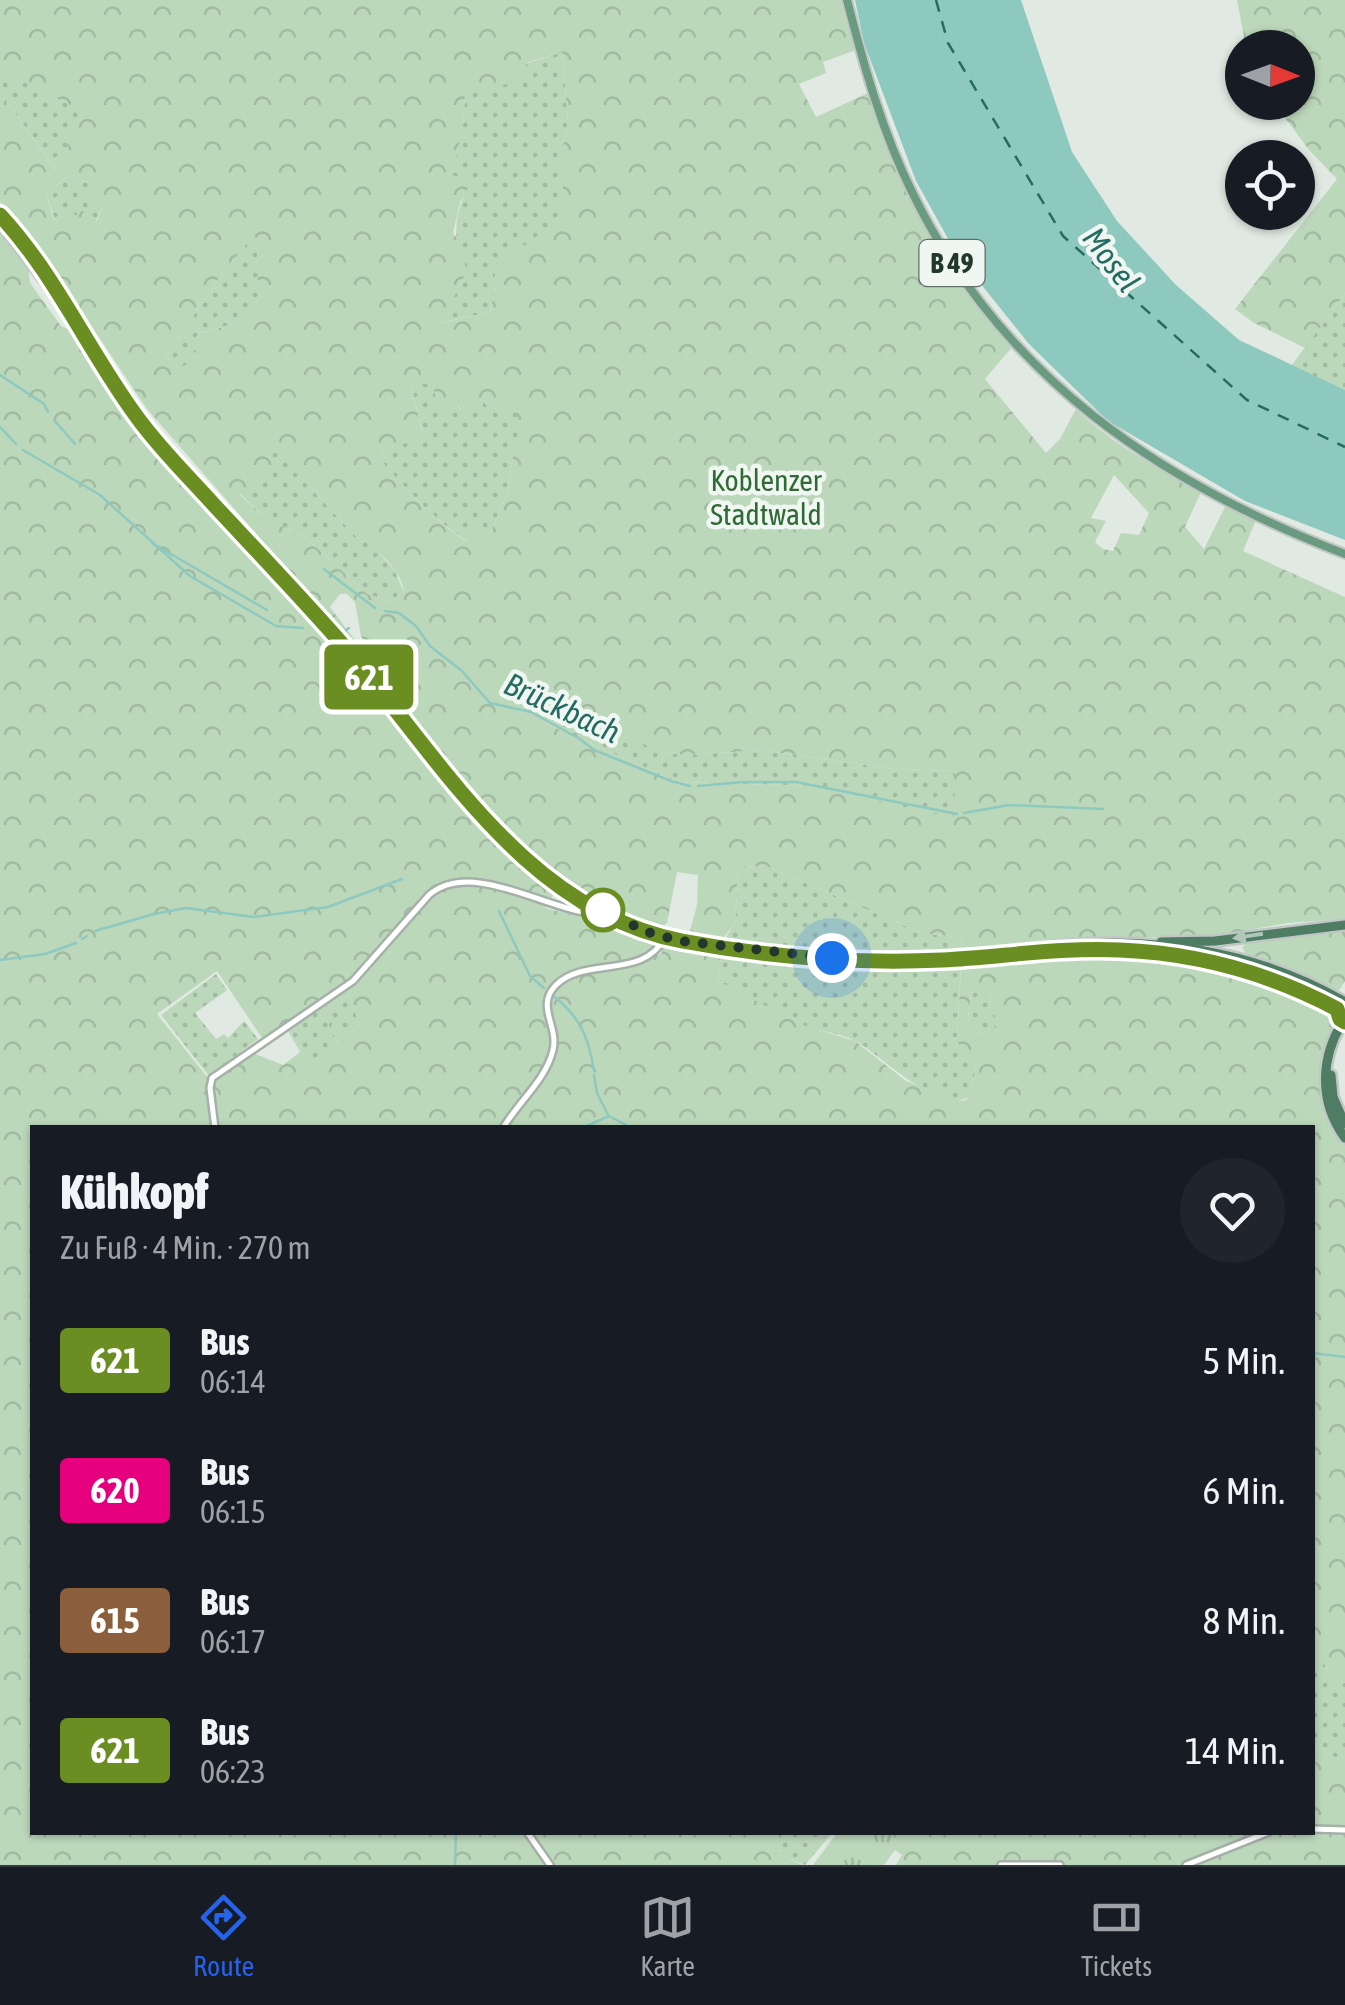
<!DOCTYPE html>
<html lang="de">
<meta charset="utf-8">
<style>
:root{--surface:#171b24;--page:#20242c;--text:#f1f3f6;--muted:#9ea1a6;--line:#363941;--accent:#2563eb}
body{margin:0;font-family:"Asap Condensed",sans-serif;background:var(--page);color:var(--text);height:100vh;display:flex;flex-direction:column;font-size:38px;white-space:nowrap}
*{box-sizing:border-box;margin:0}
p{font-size:32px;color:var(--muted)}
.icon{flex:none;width:55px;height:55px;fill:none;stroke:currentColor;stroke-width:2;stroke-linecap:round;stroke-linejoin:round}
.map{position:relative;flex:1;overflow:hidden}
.panel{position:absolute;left:30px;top:1125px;width:1285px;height:710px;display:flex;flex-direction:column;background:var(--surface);border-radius:0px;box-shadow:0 2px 8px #0004}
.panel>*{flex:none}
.badge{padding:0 20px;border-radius:8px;font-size:35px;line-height:65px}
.needle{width:65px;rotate:91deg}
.controls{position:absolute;left:1225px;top:30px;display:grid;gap:20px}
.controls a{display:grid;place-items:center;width:90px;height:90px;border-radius:50%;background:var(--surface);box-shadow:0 2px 8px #0004;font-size:50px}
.you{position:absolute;width:50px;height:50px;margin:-25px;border:8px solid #fff;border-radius:50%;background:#1a73e8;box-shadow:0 0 0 15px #1a73e833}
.map>.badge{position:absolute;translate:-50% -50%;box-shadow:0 0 0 5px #fff}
.round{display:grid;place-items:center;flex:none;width:105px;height:105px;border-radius:52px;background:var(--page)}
.headline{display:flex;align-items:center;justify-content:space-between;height:170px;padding:0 30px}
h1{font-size:48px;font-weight:800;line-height:75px}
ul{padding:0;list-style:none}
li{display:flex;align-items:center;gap:30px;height:130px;padding:0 30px}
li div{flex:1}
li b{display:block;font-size:38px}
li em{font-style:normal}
li .badge{min-width:110px;font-weight:700;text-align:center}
.tab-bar{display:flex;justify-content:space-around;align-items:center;height:140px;border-top:2px solid var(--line);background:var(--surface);font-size:28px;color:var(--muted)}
.tab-bar a{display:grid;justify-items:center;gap:5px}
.tab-bar .active{color:var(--accent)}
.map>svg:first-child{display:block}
</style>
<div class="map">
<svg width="1345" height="1865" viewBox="0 0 1345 1865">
<defs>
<pattern id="grass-dots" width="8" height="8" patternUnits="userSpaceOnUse" patternTransform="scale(2.5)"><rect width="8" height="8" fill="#bcd8bb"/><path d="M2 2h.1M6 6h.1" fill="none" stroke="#a1baa1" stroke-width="1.8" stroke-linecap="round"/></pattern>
<pattern id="forest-crowns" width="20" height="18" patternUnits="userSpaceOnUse" patternTransform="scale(2.5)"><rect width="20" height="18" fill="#bcd8bb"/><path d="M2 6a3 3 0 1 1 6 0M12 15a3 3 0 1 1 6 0" fill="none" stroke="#a1baa1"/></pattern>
<pattern id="park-tufts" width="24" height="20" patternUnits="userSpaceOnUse" patternTransform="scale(2.5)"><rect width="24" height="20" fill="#bcd8bb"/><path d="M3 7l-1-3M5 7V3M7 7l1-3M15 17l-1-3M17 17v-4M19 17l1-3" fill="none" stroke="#a1baa1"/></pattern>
</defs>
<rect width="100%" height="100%" fill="#e0e9e2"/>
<g fill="url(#grass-dots)">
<path d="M 562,52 L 568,121 L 563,149 L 563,222 L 496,284 L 490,312 L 440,323 L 464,277 C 454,236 451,220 471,181 L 451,176 L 463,127 L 465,95 L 489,87 L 525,64 Z"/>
<path d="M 0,70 L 82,111 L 58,173 L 0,92 Z"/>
<path d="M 69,176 L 88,183 L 103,204 L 96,221 L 78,216 L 55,220 L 46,193 Z"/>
<path d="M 253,236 L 257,239 L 259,300 L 238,323 L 199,333 L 197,348 L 187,365 L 178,368 L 166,356 L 224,271 Z"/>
<path d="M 1345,293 L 1345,390 L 1291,366 Z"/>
<path d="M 433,383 L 460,409 L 483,400 L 489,410 L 515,410 L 524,434 L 513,454 L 508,493 L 488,538 L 475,530 L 468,542 C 431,518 404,486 375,454 L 423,435 L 411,384 Z"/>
<path d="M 270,447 C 303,477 330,511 362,542 L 369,541 L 395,571 L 404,592 L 392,602 L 367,594 L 304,536 L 268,520 L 239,493 L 273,462 L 263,453 Z"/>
<path d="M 524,671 L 582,708 L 594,720 L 663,753 L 688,755 L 761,750 L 893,769 L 956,771 L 954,819 L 813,786 L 678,782 L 549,725 L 509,689 Z"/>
<path d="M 738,866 L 769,867 L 924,934 L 961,937 L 962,952 L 868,955 L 722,942 L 735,924 Z"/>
<path d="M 721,955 L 873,967 L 961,964 L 957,1038 L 976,1067 L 970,1097 C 935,1114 881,1054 855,1041 C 839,1032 818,1032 802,1025 C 773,1013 746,996 718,981 Z"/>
<path d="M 216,974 L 227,990 L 195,1013 L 216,1039 L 224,1034 L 228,1038 L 244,1021 L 258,1039 L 209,1076 L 161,1015 Z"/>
<path d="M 985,986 L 991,988 L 989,1009 L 997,1018 L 997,1024 L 985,1034 L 971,1031 L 968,1019 L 971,993 Z"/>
<path d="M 348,992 L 360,1026 L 339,1039 L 323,1008 Z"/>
<path d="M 319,1006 L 338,1043 L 309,1065 L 289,1029 Z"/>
<path d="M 1319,1657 L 1332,1675 L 1345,1683 L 1345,1763 L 1313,1744 L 1313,1669 Z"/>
<path d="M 789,1833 L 832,1833 L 805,1865 L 773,1853 Z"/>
</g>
<g fill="url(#forest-crowns)" fill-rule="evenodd">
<path d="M 0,0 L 841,0 L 856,50 L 823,62 L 826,73 L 799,84 L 816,117 L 868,93 L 907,195 L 954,274 L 1013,346 L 985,379 L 1046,453 L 1060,439 L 1076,409 C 1112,444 1157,468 1201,492 L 1185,527 L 1204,549 L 1226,505 L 1256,520 L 1243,551 L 1345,597 L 1345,919 L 1288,923 L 1209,937 L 1081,937 L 962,952 L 961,937 L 924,934 L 769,867 L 738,866 L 735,924 L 723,938 L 690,931 L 697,905 L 698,875 L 677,872 L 667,923 L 662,927 L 636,919 L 596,898 L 534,855 L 497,821 L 387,685 L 361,636 L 355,602 L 347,594 L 340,594 L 330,607 L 360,647 L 358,650 L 147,409 L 47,260 L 0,202 L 0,92 L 57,172 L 82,111 L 0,70 ZM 562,52 L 568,121 L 563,149 L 563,222 L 493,264 L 496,284 L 490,312 L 441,323 L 464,277 L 467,252 L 453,233 L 460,203 L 472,181 L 452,175 L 463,127 L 465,95 L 526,79 L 526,63 ZM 69,176 L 88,183 L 90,196 L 103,204 L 97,221 L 81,210 L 78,216 L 69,212 L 54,220 L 46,193 ZM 253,236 L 257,239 L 258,300 L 238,323 L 200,333 L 191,341 L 197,349 L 191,353 L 185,348 L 180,356 L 187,365 L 178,368 L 166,356 L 224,271 ZM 433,383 L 438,413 L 458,406 L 460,409 L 483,400 L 489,410 L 515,411 L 524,434 L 513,454 L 508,493 L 488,538 L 475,530 L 467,542 C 431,518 404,486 376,455 L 423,436 L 411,385 ZM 269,447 C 303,477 330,511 362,542 L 369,542 C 382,556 402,572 404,592 L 392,602 L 367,594 L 304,536 L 268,520 L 239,494 L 274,462 L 264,454 ZM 1114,475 L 1149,513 L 1139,535 L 1121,533 L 1113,551 L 1103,549 L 1095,542 L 1106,521 L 1091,518 ZM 524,671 L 582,708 L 602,725 L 663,753 L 688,755 L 761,750 L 893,769 L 955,771 L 954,818 L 813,786 L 678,782 L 549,725 L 509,688 Z"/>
<path d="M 1237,0 L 1345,0 L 1345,293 L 1305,348 L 1254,323 L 1235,309 L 1337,179 L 1309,150 L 1274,103 L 1298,102 L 1298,48 L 1246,47 Z"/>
<path d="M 0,231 L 28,266 L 30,283 L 61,326 L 72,331 L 138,429 L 344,657 L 493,839 L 555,892 L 545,908 L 590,919 L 596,925 L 613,924 L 658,941 L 654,949 L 644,952 L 647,959 L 661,954 L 664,946 L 721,955 L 718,981 L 803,1025 L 855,1041 L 906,1081 L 953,1099 L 964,1101 L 970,1097 L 976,1067 L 971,1061 L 963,1059 L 957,1038 L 961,968 C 1104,955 1207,948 1337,1022 C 1315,1065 1318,1103 1345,1143 L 1345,1683 L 1332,1675 L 1320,1658 L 1313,1669 L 1312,1128 L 32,1128 L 32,1832 L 789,1832 L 774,1853 L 803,1865 L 0,1865 ZM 217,971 L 262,1038 L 208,1078 L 157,1014 ZM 985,987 L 991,988 L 989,1009 L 997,1018 L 997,1024 L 985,1034 L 971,1031 L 968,1019 L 971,993 ZM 348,993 L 360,1026 L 340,1038 L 323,1008 ZM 318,1007 L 338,1042 L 309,1065 L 289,1029 ZM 287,1029 L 300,1052 L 283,1065 L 253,1053 Z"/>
<path d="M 1345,929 L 1345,981 L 1338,992 L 1296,972 L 1247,956 L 1242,947 L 1253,938 Z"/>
<path d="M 1313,1744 L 1345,1763 L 1345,1865 L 896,1865 L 902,1855 L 895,1850 L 884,1865 L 877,1865 L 895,1840 L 891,1833 L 1312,1832 Z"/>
</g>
<path fill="url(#park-tufts)" d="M 837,1833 L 891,1833 L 895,1840 L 877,1865 L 813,1865 Z"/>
<path fill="#8ec9c0" d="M 855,0 L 1021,0 L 1072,152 L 1117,221 L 1176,285 L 1239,340 L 1345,390 L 1345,540 L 1245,501 L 1108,421 L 1029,344 L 956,253 L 916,181 L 864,43 Z"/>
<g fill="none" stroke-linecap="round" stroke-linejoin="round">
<g stroke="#8ec9c0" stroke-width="2.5">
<path d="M 0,375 L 44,404 L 48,412"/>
<path d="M 54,420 L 75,444"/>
<path d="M 0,427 L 16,444"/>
<path d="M 23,450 L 100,495 L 190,576 L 276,626 L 303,628"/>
<path d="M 152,543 L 267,610"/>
<path d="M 324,569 L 375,608"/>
<path d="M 385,611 L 399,613 L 416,626 L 430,646 L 462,671 L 490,703 L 531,712 L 580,739 L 594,750 L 671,781 L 690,786"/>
<path d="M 345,631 L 349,628"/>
<path d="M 698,786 L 743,782 L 796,782 L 957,814"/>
<path d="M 964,813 L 1009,805 L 1103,809"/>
<path d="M 499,911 L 530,976 L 544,988"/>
<path d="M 95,931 L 154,914 L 186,908 L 254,917 L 328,907 L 402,879"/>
<path d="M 82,939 L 87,936"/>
<path d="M 0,960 L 45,954 L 76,943"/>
<path d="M 555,997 C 581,1019 588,1036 594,1070"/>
<path d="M 594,1075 L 597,1093 L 608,1115"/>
<path d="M 582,1128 L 609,1116 L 628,1126 L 639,1128"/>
<path d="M 644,1128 L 652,1128"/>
<path d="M 1312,1353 L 1345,1357"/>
<path d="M 455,1865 L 456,1832"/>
</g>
<path stroke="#246c62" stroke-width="2.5" stroke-dasharray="12 10" stroke-linecap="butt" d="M 936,0 L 948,43 L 1063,236 L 1247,400 L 1345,447"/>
<g stroke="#a4b0a8" stroke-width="10">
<g id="minor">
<path d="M 215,1128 L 210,1088 L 212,1078 L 353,981 L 429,895 C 469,861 537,904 583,912 L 591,911 L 594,906"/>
<path d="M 503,1128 C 518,1102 546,1080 553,1050 C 559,1026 535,1006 556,985 C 585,956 644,980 665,937"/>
<path d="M 1312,1829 L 1345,1830"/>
<path d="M 527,1832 L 550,1865"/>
<path d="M 1001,1865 L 1060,1865"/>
<path d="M 1186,1865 L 1269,1832"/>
</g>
</g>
<g stroke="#c1c7c4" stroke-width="12">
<g id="primary">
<path d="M 847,0 C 864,66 882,132 913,194 C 1002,376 1160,483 1345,554"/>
<path d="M 0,215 L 24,244 L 138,418 L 336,638 L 491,827 L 547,877 L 631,924 L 681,941 L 863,960 L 973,957"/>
<path d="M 0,224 L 43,280"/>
</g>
</g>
<g stroke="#c1c7c4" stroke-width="14">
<g id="trunk">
<path d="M 1161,942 L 1215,941 L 1345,925"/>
<path d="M 1048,947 C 1149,935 1256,950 1345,1002"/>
<path d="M 973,957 C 1105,949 1227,939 1345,1014"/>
<path d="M 1345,1018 C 1320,1056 1318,1101 1345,1138"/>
<path d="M 1331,1075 L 1333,1097 L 1345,1124"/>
</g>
</g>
<use href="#minor" stroke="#fff" stroke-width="5"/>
<use href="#primary" stroke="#6a9a7f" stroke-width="8"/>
<use href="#trunk" stroke="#4e7d64" stroke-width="9"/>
<g stroke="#c1c7c4" stroke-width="14" stroke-linecap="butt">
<path id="trunk-bridge" d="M 1337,1009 L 1340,1019 L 1345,1022"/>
</g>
<use href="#trunk-bridge" stroke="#4e7d64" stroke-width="9"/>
</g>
<defs><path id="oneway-solid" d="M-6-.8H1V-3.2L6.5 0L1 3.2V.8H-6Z" transform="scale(2.5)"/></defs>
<use fill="#afc6b9" href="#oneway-solid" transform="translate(1248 936) rotate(171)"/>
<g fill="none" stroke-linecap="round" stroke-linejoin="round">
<g stroke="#fff" stroke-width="22">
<path id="line" d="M 0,215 C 55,274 89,352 137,417 C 160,449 189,477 215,506 C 255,549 296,592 335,636 C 436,750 520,910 682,941 C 767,957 857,964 943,960 C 1001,957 1061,947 1120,950 C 1197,953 1269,973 1337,1009 L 1340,1019 L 1345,1022"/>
</g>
<use href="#line" stroke="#6b8e23" stroke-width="15"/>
<path stroke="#23382c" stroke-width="10" stroke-dasharray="0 18" d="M 603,910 L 594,906 L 647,932 L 680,941 L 832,958"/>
</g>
<circle fill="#fff" stroke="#6b8e23" stroke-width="5" cx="603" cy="910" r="20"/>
<g text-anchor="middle" stroke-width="9" stroke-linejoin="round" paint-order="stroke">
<rect fill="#f0f6f1" stroke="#607167" stroke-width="2.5" x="919.5" y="240" width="65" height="46" rx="8"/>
<g font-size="28" font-weight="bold" fill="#23382c">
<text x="952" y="273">B 49</text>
</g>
<g font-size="30" fill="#326a36" stroke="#f0f6f1">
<text x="766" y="491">Koblenzer<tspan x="766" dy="34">Stadtwald</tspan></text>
</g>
<g font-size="32" font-style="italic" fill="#246c62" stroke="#f0f6f1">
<text transform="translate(1111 260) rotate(53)" y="11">Mosel</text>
<text transform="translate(562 708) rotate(25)" y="11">Brückbach</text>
</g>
</g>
</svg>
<div class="controls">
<a><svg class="needle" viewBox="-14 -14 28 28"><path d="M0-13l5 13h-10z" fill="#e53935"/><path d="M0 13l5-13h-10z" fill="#9ea1a6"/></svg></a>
<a><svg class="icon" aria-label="locate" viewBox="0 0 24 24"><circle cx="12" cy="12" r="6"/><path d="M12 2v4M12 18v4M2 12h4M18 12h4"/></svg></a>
</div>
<div class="you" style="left:832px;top:958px"></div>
<b class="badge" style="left:369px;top:677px;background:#6b8e23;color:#fff">621</b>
<section class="panel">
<div class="headline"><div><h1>Kühkopf</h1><p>Zu Fuß · 4 Min. · 270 m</p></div><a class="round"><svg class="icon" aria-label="heart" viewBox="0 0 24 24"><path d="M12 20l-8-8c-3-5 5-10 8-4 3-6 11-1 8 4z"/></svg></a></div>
<ul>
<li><span class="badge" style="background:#6b8e23;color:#fff">621</span><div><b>Bus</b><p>06:14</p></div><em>5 Min.</em></li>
<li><span class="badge" style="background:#e6007e;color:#fff">620</span><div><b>Bus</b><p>06:15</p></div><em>6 Min.</em></li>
<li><span class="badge" style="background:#8b5e3c;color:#fff">615</span><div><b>Bus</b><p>06:17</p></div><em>8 Min.</em></li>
<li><span class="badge" style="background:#6b8e23;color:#fff">621</span><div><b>Bus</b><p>06:23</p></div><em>14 Min.</em></li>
</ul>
</section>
</div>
<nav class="tab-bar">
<a class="active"><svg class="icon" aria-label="directions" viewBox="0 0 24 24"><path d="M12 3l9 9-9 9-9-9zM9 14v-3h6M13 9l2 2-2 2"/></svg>Route</a>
<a><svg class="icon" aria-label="map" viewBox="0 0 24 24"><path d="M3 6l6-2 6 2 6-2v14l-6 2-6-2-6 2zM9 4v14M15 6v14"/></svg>Karte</a>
<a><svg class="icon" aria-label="tickets" viewBox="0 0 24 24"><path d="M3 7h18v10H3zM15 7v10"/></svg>Tickets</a>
</nav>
